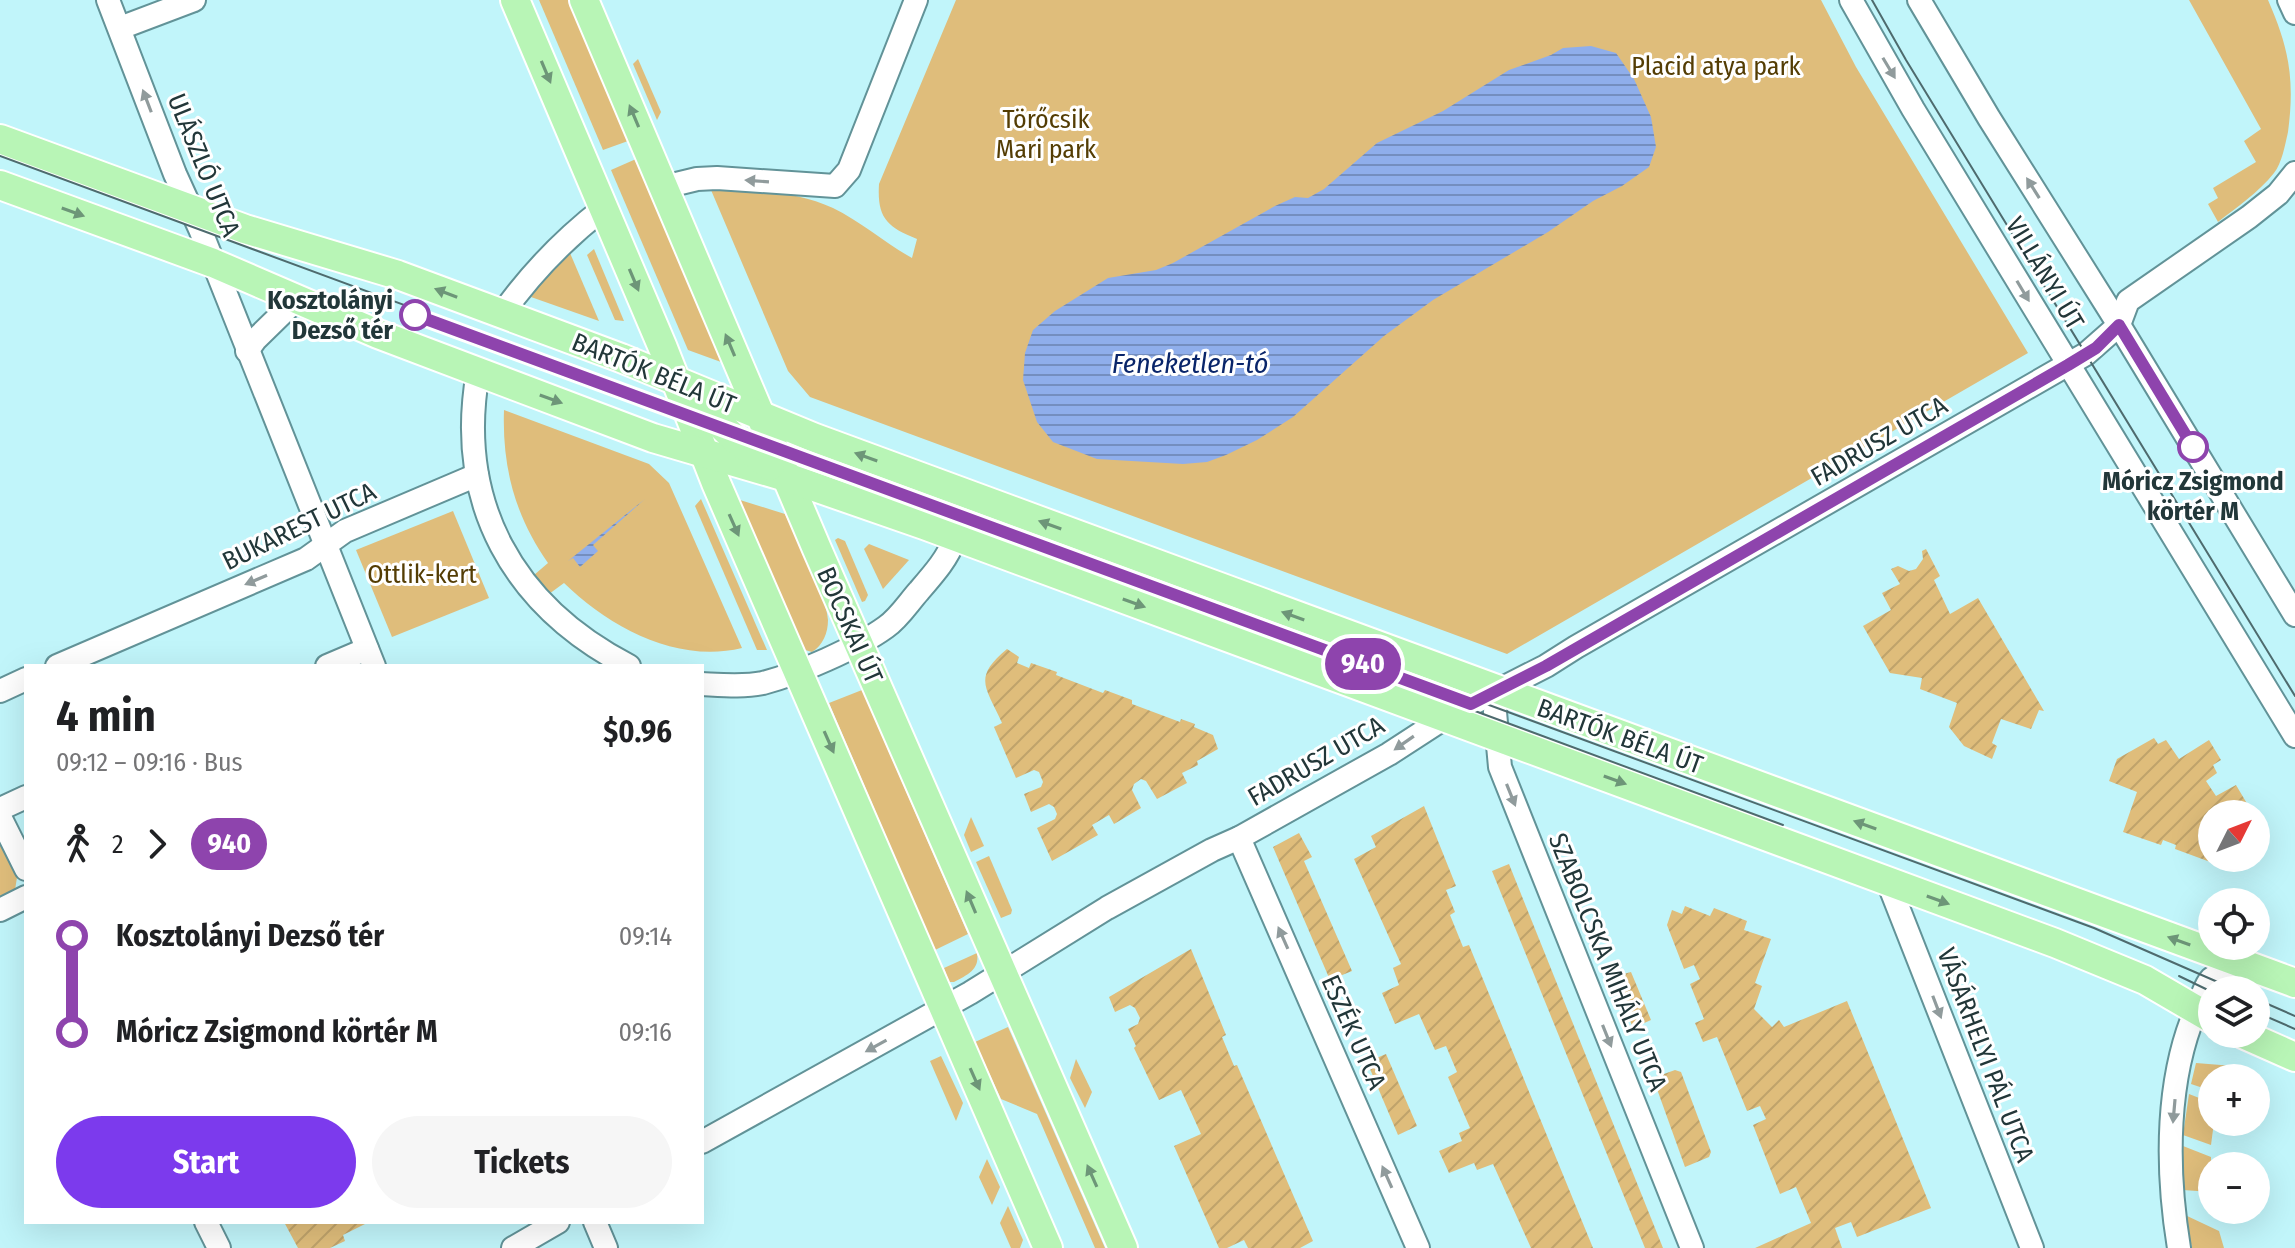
<!DOCTYPE html>
<meta charset="utf-8">
<style>
:root{--surface:#fff;--page:#f6f6f6;--text:#202124;--muted:#757577;--accent:#7c3aed}
body{margin:0;font-family:"Fira Sans Condensed",sans-serif;background:var(--page);color:var(--text);height:100vh;display:flex;flex-direction:column;font-size:30px;white-space:nowrap}
*{box-sizing:border-box;margin:0}
p{font-size:26px;color:var(--muted)}
.icon{flex:none;width:44px;height:44px;fill:none;stroke:currentColor;stroke-width:2;stroke-linecap:round;stroke-linejoin:round}
.map{position:relative;flex:1;overflow:hidden}
.details{position:absolute;left:24px;top:664px;width:680px;height:560px;display:flex;flex-direction:column;background:var(--surface);border-radius:0px;box-shadow:0 8px 32px #0002}
.details>*{flex:none}
.badge{padding:0 16px;border-radius:26px;font-size:28px;line-height:52px}
.needle{width:52px;rotate:48deg}
.controls{position:absolute;left:2198px;top:800px;display:grid;gap:16px}
.controls a{display:grid;place-items:center;width:72px;height:72px;border-radius:50%;background:var(--surface);box-shadow:0 8px 32px #0002;font-size:40px}
.map>.badge{position:absolute;translate:-50% -50%;box-shadow:0 0 0 4px #fff}
.legs{display:flex;align-items:center;gap:12px;height:88px;padding:0 32px;font-size:26px}
.legs p{margin-inline-start:auto}
.overview{display:flex;align-items:center;justify-content:space-between;height:136px;padding:0 32px}
h1{font-size:44px;font-weight:700;line-height:60px}
.cta{display:flex;gap:16px;margin-top:auto;padding:16px 32px}
.cta a{flex:1;height:92px;border-radius:48px;background:var(--accent);color:#fff;font-size:32px;font-weight:700;line-height:92px;text-align:center}
.cta a+a{background:var(--page);color:var(--text)}
ul{padding:0 32px;list-style:none}
li{display:flex;align-items:center;gap:28px;height:96px;font-size:30px}
li i{display:grid;place-items:center;width:12px;height:100%;margin:0 10px;background:currentColor}
li i::after{content:'';width:20px;height:20px;margin:-10px;border:6px solid;border-radius:50%;background:var(--surface)}
li p{margin-inline-start:auto}
li:first-child i{background:linear-gradient(#0000 50%,currentColor 0)}
li:last-child i{background:linear-gradient(currentColor 50%,#0000 0)}
.map>svg:first-child{display:block}
</style>
<div class="map">
<svg width="2295" height="1248" viewBox="0 0 2295 1248">
<defs>
<pattern id="garden-furrows" width="10" height="10" patternUnits="userSpaceOnUse" patternTransform="scale(2)"><rect width="10" height="10" fill="#dfbd7b"/><path d="M-1 1l2-2M0 10L10 0M9 11l2-2" fill="none" stroke="#bfa36b"/></pattern>
<pattern id="water-rules" width="6" height="5" patternUnits="userSpaceOnUse" patternTransform="scale(2)"><rect width="6" height="5" fill="#8faeeb"/><path d="M0 2.5h6" fill="none" stroke="#748ebf"/></pattern>
</defs>
<rect width="100%" height="100%" fill="#c1f5fa"/>
<g fill="#dfbd7b">
<path d="M 539,0 L 568,0 L 628,141 L 603,150 Z"/>
<path d="M 956,0 L 1821,0 L 1856,67 L 2028,353 L 1507,654 L 810,397 L 788,371 L 711,190 C 752,191 795,190 833,208 C 860,221 885,243 912,258 L 917,239 C 886,227 877,217 879,184 Z"/>
<path d="M 2189,0 L 2268,0 C 2289,48 2295,79 2288,132 C 2285,145 2282,163 2274,173 C 2259,192 2237,207 2218,222 L 2208,204 L 2218,198 L 2213,188 L 2256,162 L 2244,141 L 2261,129 Z"/>
<path d="M 638,59 L 661,112 L 657,120 L 633,64 Z"/>
<path d="M 636,159 L 721,362 L 688,350 L 611,170 Z"/>
<path d="M 594,249 L 624,321 L 615,320 L 587,255 Z"/>
<path d="M 570,253 L 599,321 L 531,297 L 546,275 Z"/>
<path d="M 504,410 L 649,464 L 669,483 L 742,648 C 677,664 609,627 564,583 L 549,594 L 534,575 L 548,563 C 515,516 502,467 504,410 Z"/>
<path d="M 701,499 L 767,650 L 757,650 L 695,506 Z"/>
<path d="M 740,500 L 785,514 C 795,536 828,600 828,620 C 828,633 823,645 812,652 L 805,650 Z"/>
<path d="M 453,511 L 489,598 L 392,637 L 356,550 Z"/>
<path d="M 838,538 L 845,541 L 868,595 L 865,601 L 862,602 L 835,540 Z"/>
<path d="M 869,544 L 909,560 L 883,589 L 864,549 Z"/>
<path d="M 862,690 L 968,934 L 935,950 L 829,703 Z"/>
<path d="M 971,817 L 984,846 L 971,852 L 964,835 Z"/>
<path d="M 0,836 L 18,871 L 15,890 L 0,898 Z"/>
<path d="M 989,856 L 1012,910 L 1011,914 L 1001,918 L 976,862 Z"/>
<path d="M 977,953 C 980,970 967,975 954,982 L 949,982 L 944,968 Z"/>
<path d="M 1008,1027 L 1105,1248 L 1095,1248 L 1037,1114 L 1001,1099 L 975,1042 Z"/>
<path d="M 941,1056 L 963,1103 L 956,1121 L 930,1061 Z"/>
<path d="M 1076,1059 L 1092,1092 L 1085,1108 L 1070,1078 Z"/>
<path d="M 2196,1063 L 2233,1066 L 2227,1078 L 2212,1078 L 2212,1091 L 2191,1084 Z"/>
<path d="M 2189,1094 L 2212,1103 L 2212,1122 L 2214,1122 L 2211,1145 L 2183,1135 Z"/>
<path d="M 2183,1146 L 2211,1157 L 2211,1192 L 2183,1190 Z"/>
<path d="M 987,1159 L 1000,1187 L 992,1205 L 979,1177 Z"/>
<path d="M 1008,1206 L 1023,1240 L 1020,1248 L 1011,1248 L 1000,1223 Z"/>
<path d="M 2185,1215 L 2219,1231 L 2224,1248 L 2192,1248 Z"/>
</g>
<g fill="url(#garden-furrows)">
<path d="M 1926,549 L 1940,576 L 1934,580 L 1950,614 L 1978,598 L 2044,711 L 2039,710 L 2031,729 L 2001,719 L 1992,743 L 1997,746 L 1992,759 L 1964,746 L 1949,727 L 1957,703 L 1920,689 L 1922,678 L 1890,673 L 1863,626 L 1891,610 L 1882,593 L 1900,584 L 1891,569 L 1898,566 L 1909,571 L 1916,569 L 1923,559 L 1922,551 Z"/>
<path d="M 1007,649 L 1019,657 L 1017,663 L 1029,668 L 1031,663 L 1057,672 L 1056,675 L 1103,693 L 1105,690 L 1132,700 L 1132,704 L 1180,722 L 1181,719 L 1195,724 L 1194,727 L 1213,735 L 1218,749 L 1197,761 L 1198,765 L 1182,773 L 1187,783 L 1157,799 L 1146,781 L 1141,779 L 1134,784 L 1132,790 L 1141,808 L 1114,824 L 1109,815 L 1092,825 L 1098,835 L 1052,861 L 1037,828 L 1055,819 L 1057,814 L 1054,807 L 1049,804 L 1031,812 L 1024,794 L 1041,787 L 1043,782 L 1039,772 L 1034,770 L 1016,778 L 994,727 L 1002,723 C 986,687 972,678 1007,649 Z"/>
<path d="M 2154,738 L 2158,744 L 2166,740 L 2179,759 L 2209,740 L 2221,760 L 2213,765 L 2217,773 L 2206,781 L 2216,796 L 2236,785 L 2252,812 L 2212,814 L 2213,863 L 2175,849 L 2176,845 L 2163,840 L 2161,845 L 2123,832 L 2137,792 L 2109,781 L 2117,759 Z"/>
<path d="M 1424,806 L 1456,886 L 1446,890 L 1455,912 L 1450,915 L 1463,947 L 1469,945 L 1593,1248 L 1531,1248 L 1493,1164 L 1477,1170 L 1474,1163 L 1449,1173 L 1439,1151 L 1462,1141 L 1459,1133 L 1470,1128 L 1448,1077 L 1457,1072 L 1446,1046 L 1435,1050 L 1419,1014 L 1395,1024 L 1382,993 L 1399,985 L 1393,968 L 1401,964 L 1354,859 L 1376,847 L 1371,836 Z"/>
<path d="M 1299,833 L 1312,857 L 1304,861 L 1352,971 L 1330,980 L 1273,847 Z"/>
<path d="M 1509,864 L 1663,1248 L 1645,1248 L 1492,871 Z"/>
<path d="M 1685,906 L 1710,916 L 1714,908 L 1747,921 L 1744,930 L 1771,939 L 1755,983 L 1762,986 L 1754,1009 L 1772,1027 L 1779,1020 L 1784,1027 L 1847,1001 L 1931,1208 L 1857,1237 L 1851,1222 L 1835,1228 L 1842,1248 L 1755,1248 L 1811,1223 L 1796,1187 L 1780,1194 L 1753,1125 L 1766,1119 L 1760,1106 L 1747,1111 L 1717,1037 L 1703,1042 L 1695,1023 L 1704,1019 L 1690,984 L 1700,979 L 1694,965 L 1684,969 L 1667,925 L 1672,910 L 1682,914 Z"/>
<path d="M 1191,949 L 1226,1035 L 1222,1037 L 1234,1066 L 1237,1065 L 1313,1241 L 1300,1248 L 1248,1248 L 1244,1240 L 1227,1248 L 1219,1248 L 1174,1146 L 1201,1134 L 1181,1090 L 1159,1100 L 1134,1048 L 1136,1046 L 1128,1029 L 1138,1024 L 1140,1018 L 1135,1008 L 1130,1005 L 1115,1012 L 1109,997 Z"/>
<path d="M 1631,972 L 1651,1020 L 1633,1028 L 1612,977 Z"/>
<path d="M 1386,1054 L 1417,1126 L 1398,1135 L 1367,1062 Z"/>
<path d="M 1675,1070 L 1681,1072 L 1711,1152 L 1709,1157 L 1685,1167 L 1653,1078 Z"/>
<path d="M 284,1222 L 369,1222 L 343,1235 L 345,1241 L 330,1248 L 298,1248 Z"/>
</g>
<g fill="url(#water-rules)">
<path d="M 1591,46 L 1616,53 L 1634,79 L 1651,117 L 1656,147 L 1649,167 L 1622,186 L 1593,201 L 1548,232 L 1433,300 L 1384,336 L 1293,417 L 1257,440 L 1226,455 L 1207,462 L 1183,464 L 1097,459 L 1053,442 L 1037,422 L 1023,380 L 1025,353 L 1033,330 L 1055,311 L 1108,278 L 1156,270 L 1173,263 L 1275,206 L 1295,197 L 1308,198 L 1324,189 L 1377,143 L 1443,111 L 1509,70 L 1551,55 L 1563,48 Z"/>
<path d="M 645,499 L 593,545 L 598,551 L 580,567 L 573,558 L 568,561 Z"/>
</g>
<g fill="none" stroke-linecap="round" stroke-linejoin="round">
<g stroke="#629398" stroke-width="26">
<g id="minor">
<path d="M 108,0 L 175,174 L 200,229 L 374,666"/>
<path d="M 1851,0 L 1913,109 L 2295,736"/>
<path d="M 1919,0 L 1989,118 L 2119,325 L 2295,615"/>
<path d="M 2289,0 L 2295,13"/>
<path d="M 120,28 L 194,0"/>
<path d="M 664,187 L 697,179 L 717,178 L 835,186 L 849,170 L 916,0"/>
<path d="M 502,314 C 531,273 564,239 604,208"/>
<path d="M 247,351 L 255,340 L 298,298"/>
<path d="M 478,372 C 455,503 513,606 629,666"/>
<path d="M 57,666 L 306,559 L 345,531 L 477,475"/>
<path d="M 327,666 L 367,649"/>
<path d="M 702,684 C 722,685 744,687 763,683 C 798,674 857,648 886,627 C 899,618 909,602 919,591 C 950,555 973,529 940,484"/>
<path d="M 0,691 L 26,679"/>
<path d="M 1498,691 L 1495,712 L 1500,767 L 1692,1248"/>
<path d="M 0,809 L 26,797"/>
<path d="M 0,817 L 26,869"/>
<path d="M 1239,838 L 1418,1248"/>
<path d="M 1888,882 L 2032,1248"/>
<path d="M 0,910 L 26,897"/>
<path d="M 702,1142 L 970,993 L 1107,908 L 1212,850 L 1239,838 L 1389,754 L 1446,717 L 1546,666 L 1576,647 L 2086,354 L 2119,325 L 2128,301 L 2249,217 L 2278,194 L 2295,173"/>
<path d="M 206,1222 L 219,1248"/>
<path d="M 595,1222 L 606,1248"/>
<path d="M 513,1248 L 558,1222"/>
<path d="M 2179,1248 C 2166,1169 2165,1074 2200,1001 C 2203,994 2206,984 2211,979 C 2221,970 2239,969 2252,968"/>
</g>
</g>
<g stroke="#fff" stroke-width="32">
<g id="major">
<path d="M 515,0 L 663,348 L 716,483 L 1048,1248"/>
<path d="M 584,0 L 817,549 L 1123,1248"/>
<path d="M 0,139 L 245,229 L 398,275 L 621,358 L 815,438 L 2295,983"/>
<path d="M 0,185 L 213,263 L 378,334 L 653,438 L 786,477 L 924,525 L 2055,943 L 2145,980 L 2212,1019"/>
<path d="M 685,390 L 734,438 L 770,466"/>
<path d="M 2243,1034 L 2295,1057"/>
</g>
</g>
<use href="#minor" stroke="#fff" stroke-width="22"/>
<use href="#major" stroke="#b8f5b6" stroke-width="28"/>
<g stroke="#4e6b6e" stroke-width="2">
<path d="M 1872,0 L 1906,60 L 2295,696"/>
<path d="M 0,156 L 2094,928 L 2236,990"/>
<path d="M 1475,711 L 1783,825"/>
<path d="M 2179,976 L 2212,992"/>
<path d="M 2256,999 L 2295,1016"/>
<path d="M 2256,1012 L 2295,1029"/>
</g>
</g>
<defs><path id="oneway-solid" d="M-6-.8H1V-3.2L6.5 0L1 3.2V.8H-6Z" transform="scale(2)"/></defs>
<g fill="#909b9c">
<use href="#oneway-solid" transform="translate(1889 68) rotate(59)"/>
<use href="#oneway-solid" transform="translate(147 101) rotate(-111)"/>
<use href="#oneway-solid" transform="translate(757 181) rotate(-176)"/>
<use href="#oneway-solid" transform="translate(2033 188) rotate(-122)"/>
<use href="#oneway-solid" transform="translate(2023 291) rotate(59)"/>
<use href="#oneway-solid" transform="translate(256 580) rotate(157)"/>
<use href="#oneway-solid" transform="translate(1404 743) rotate(145)"/>
<use href="#oneway-solid" transform="translate(1511 795) rotate(68)"/>
<use href="#oneway-solid" transform="translate(1283 938) rotate(-114)"/>
<use href="#oneway-solid" transform="translate(1937 1007) rotate(69)"/>
<use href="#oneway-solid" transform="translate(1607 1036) rotate(68)"/>
<use href="#oneway-solid" transform="translate(876 1046) rotate(151)"/>
<use href="#oneway-solid" transform="translate(2174 1111) rotate(95)"/>
<use href="#oneway-solid" transform="translate(1387 1177) rotate(-114)"/>
</g>
<g fill="#6d9678">
<use href="#oneway-solid" transform="translate(546 72) rotate(67)"/>
<use href="#oneway-solid" transform="translate(634 116) rotate(-113)"/>
<use href="#oneway-solid" transform="translate(73 212) rotate(20)"/>
<use href="#oneway-solid" transform="translate(634 280) rotate(67)"/>
<use href="#oneway-solid" transform="translate(446 293) rotate(-159)"/>
<use href="#oneway-solid" transform="translate(730 345) rotate(-113)"/>
<use href="#oneway-solid" transform="translate(551 399) rotate(20)"/>
<use href="#oneway-solid" transform="translate(866 457) rotate(-160)"/>
<use href="#oneway-solid" transform="translate(734 525) rotate(66)"/>
<use href="#oneway-solid" transform="translate(1050 525) rotate(-160)"/>
<use href="#oneway-solid" transform="translate(1134 603) rotate(20)"/>
<use href="#oneway-solid" transform="translate(1293 616) rotate(-160)"/>
<use href="#oneway-solid" transform="translate(829 742) rotate(66)"/>
<use href="#oneway-solid" transform="translate(1615 780) rotate(20)"/>
<use href="#oneway-solid" transform="translate(1865 825) rotate(-160)"/>
<use href="#oneway-solid" transform="translate(1938 900) rotate(20)"/>
<use href="#oneway-solid" transform="translate(971 902) rotate(-113)"/>
<use href="#oneway-solid" transform="translate(2179 941) rotate(-160)"/>
<use href="#oneway-solid" transform="translate(975 1079) rotate(66)"/>
<use href="#oneway-solid" transform="translate(1092 1176) rotate(-114)"/>
</g>
<g fill="none" stroke-linecap="round" stroke-linejoin="round">
<g stroke="#fff" stroke-width="18">
<path id="line-1" d="M 415,315 L 1471,704 L 1546,666 L 2068,365 L 2096,348 L 2119,325 L 2193,447"/>
</g>
<use href="#line-1" stroke="#8e44ad" stroke-width="12"/>
</g>
<g fill="#fff" stroke="#8e44ad" stroke-width="4">
<circle cx="415" cy="315" r="14"/>
<circle cx="2193" cy="447" r="14"/>
</g>
<g text-anchor="middle" stroke-width="6" stroke-linejoin="round" paint-order="stroke">
<g font-size="26" fill="#543d04" stroke="#fff">
<text x="1716" y="75">Placid atya park</text>
<text x="1046" y="128">Törőcsik<tspan x="1046" dy="30">Mari park</tspan></text>
<text x="422" y="583">Ottlik-kert</text>
</g>
<g font-size="26" fill="#223739" stroke="#fff">
<text transform="translate(204 165) rotate(68)" y="9">ULÁSZLÓ UTCA</text>
<text transform="translate(2045 273) rotate(59)" y="9">VILLÁNYI ÚT</text>
<text transform="translate(654 373) rotate(22)" y="9">BARTÓK BÉLA ÚT</text>
<text transform="translate(1879 441) rotate(-30)" y="9">FADRUSZ UTCA</text>
<text transform="translate(299 526) rotate(-26)" y="9">BUKAREST UTCA</text>
<text transform="translate(850 625) rotate(66)" y="9">BOCSKAI ÚT</text>
<text transform="translate(1620 736) rotate(20)" y="9">BARTÓK BÉLA ÚT</text>
<text transform="translate(1316 761) rotate(-30)" y="9">FADRUSZ UTCA</text>
<text transform="translate(1608 962) rotate(68)" y="9">SZABOLCSKA MIHÁLY UTCA</text>
<text transform="translate(1354 1032) rotate(66)" y="9">ESZÉK UTCA</text>
<text transform="translate(1986 1055) rotate(69)" y="9">VÁSÁRHELYI PÁL UTCA</text>
</g>
<g font-size="26" font-weight="bold" fill="#223739" stroke="#fff" text-anchor="end">
<text x="393" y="309">Kosztolányi<tspan x="393" dy="30">Dezső tér</tspan></text>
<text x="2193" y="490" text-anchor="middle">Móricz Zsigmond<tspan x="2193" dy="30">körtér M</tspan></text>
</g>
<g font-size="28" font-style="italic" fill="#09256a" stroke="#fff">
<text x="1190" y="373">Feneketlen-tó</text>
</g>
</g>
</svg>
<div class="controls">
<a><svg class="needle" viewBox="-14 -14 28 28"><path d="M0-13l5 13h-10z" fill="#e53935"/><path d="M0 13l5-13h-10z" fill="#757577"/></svg></a>
<a><svg class="icon" aria-label="locate" viewBox="0 0 24 24"><circle cx="12" cy="12" r="6"/><path d="M12 2v4M12 18v4M2 12h4M18 12h4"/></svg></a>
<a><svg class="icon" aria-label="layers" viewBox="0 0 24 24"><path d="M12 4l9 5-9 5-9-5zM3 14l9 5 9-5"/></svg></a>
<a>+</a>
<a>−</a>
</div>
<b class="badge" style="left:1363px;top:664px;background:#8e44ad;color:#fff">940</b>
<section class="details">
<div class="overview"><div><h1>4 min</h1><p>09:12 – 09:16 · Bus</p></div><b>$0.96</b></div>
<div class="legs"><svg class="icon" aria-label="walk" viewBox="0 0 24 24"><circle cx="13" cy="4" r="2"/><path d="M13 8l-2 6 4 7M11 14l-3 7M7 12l3-4h3l4 4"/></svg>2<svg class="icon" aria-label="forward" viewBox="0 0 24 24"><path d="M9 5l7 7-7 7"/></svg><b class="badge" style="background:#8e44ad;color:#fff">940</b></div>
<ul>
<li><i style="color:#8e44ad"></i><b>Kosztolányi Dezső tér</b><p>09:14</p></li>
<li><i style="color:#8e44ad"></i><b>Móricz Zsigmond körtér M</b><p>09:16</p></li>
</ul>
<div class="cta"><a>Start</a><a>Tickets</a></div>
</section>
</div>
